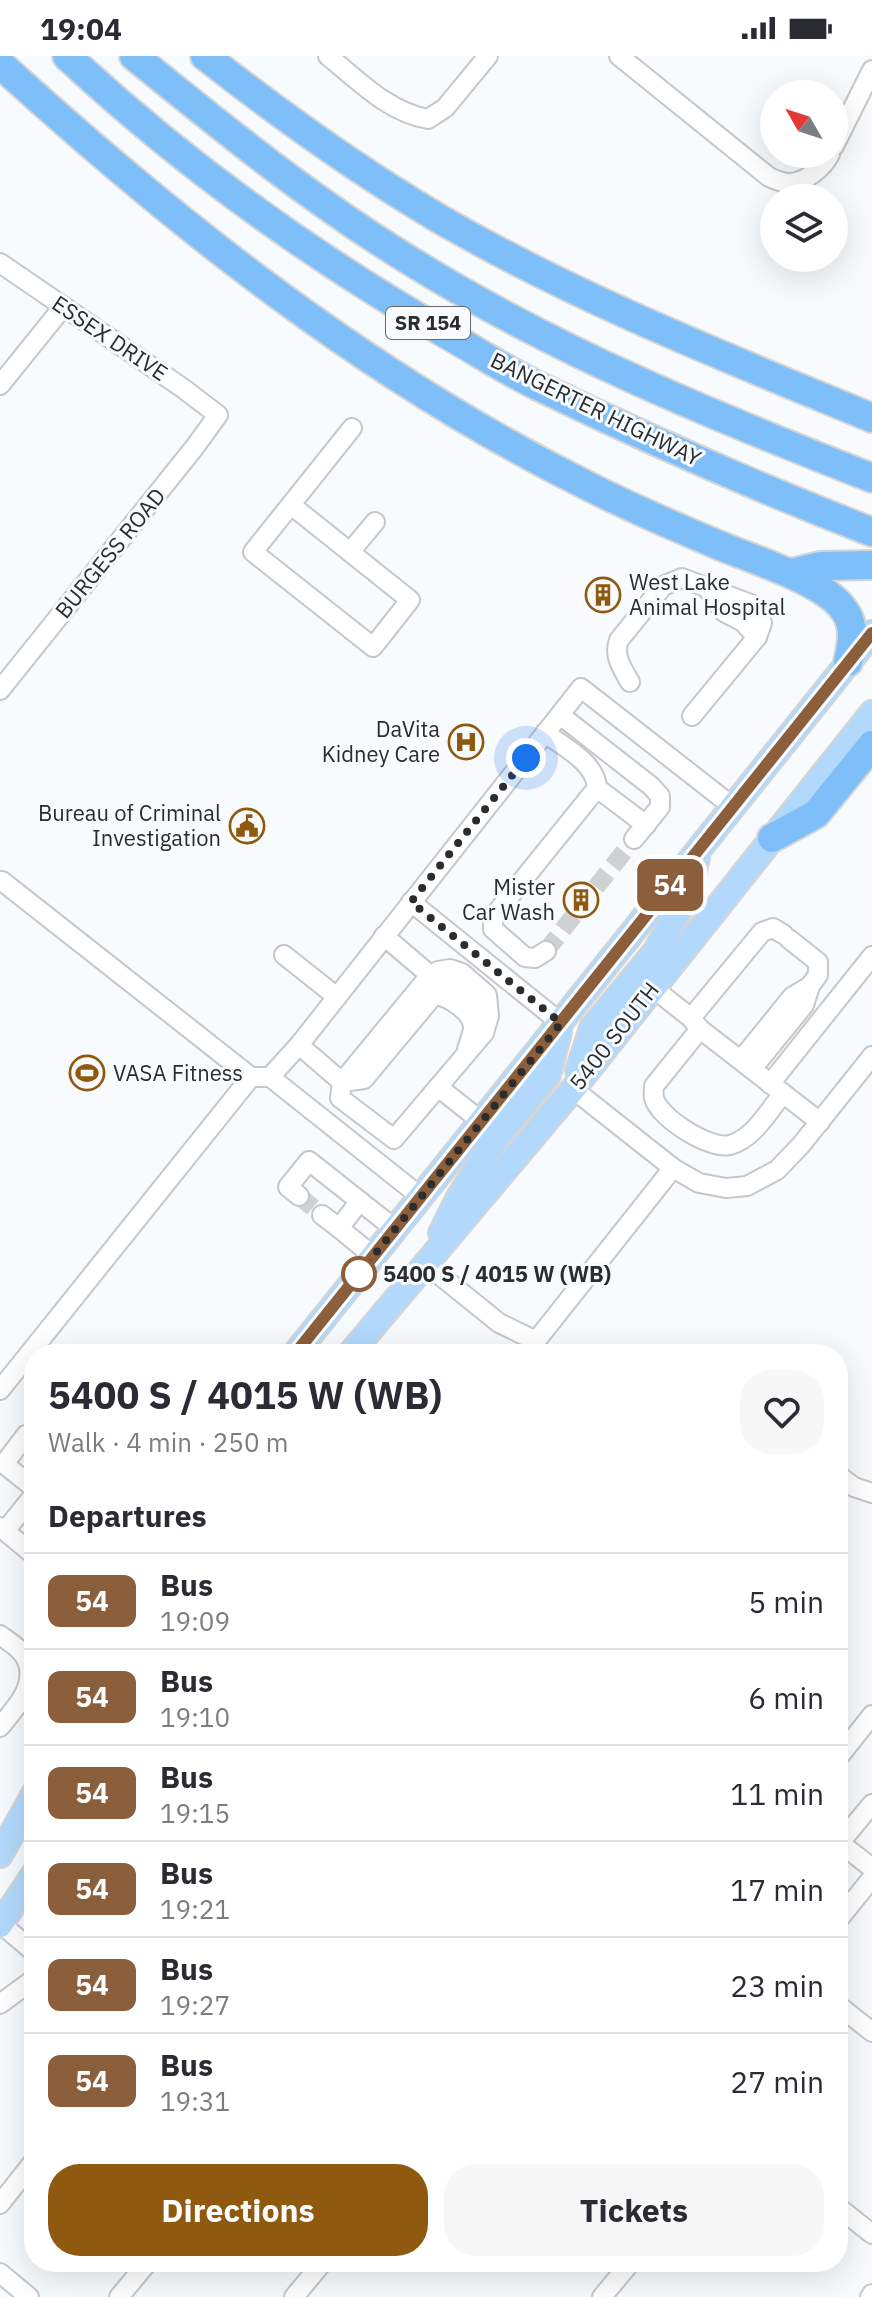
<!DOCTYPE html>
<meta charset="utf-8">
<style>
:root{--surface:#fff;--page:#f7f7f7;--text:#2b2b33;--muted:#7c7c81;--line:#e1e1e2;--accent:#905910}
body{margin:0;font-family:"IBM Plex Sans",sans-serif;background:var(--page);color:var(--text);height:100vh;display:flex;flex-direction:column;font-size:30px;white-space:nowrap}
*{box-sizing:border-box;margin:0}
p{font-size:26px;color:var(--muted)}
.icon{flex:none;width:44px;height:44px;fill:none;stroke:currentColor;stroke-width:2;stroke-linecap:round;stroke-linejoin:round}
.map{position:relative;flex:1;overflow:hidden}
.drawer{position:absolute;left:24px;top:1288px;width:824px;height:928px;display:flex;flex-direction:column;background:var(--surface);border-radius:32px;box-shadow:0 8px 32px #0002}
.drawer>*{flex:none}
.badge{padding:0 16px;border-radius:12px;font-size:28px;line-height:52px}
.needle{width:52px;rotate:309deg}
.tools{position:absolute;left:760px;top:24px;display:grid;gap:16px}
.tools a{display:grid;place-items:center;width:88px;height:88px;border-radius:50%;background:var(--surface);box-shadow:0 8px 32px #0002;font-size:40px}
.you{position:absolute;width:40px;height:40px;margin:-20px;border:6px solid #fff;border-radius:50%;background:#1a73e8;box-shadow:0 0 0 12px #1a73e833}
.map>.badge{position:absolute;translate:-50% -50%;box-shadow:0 0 0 4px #fff}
h2{padding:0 24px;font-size:30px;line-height:72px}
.round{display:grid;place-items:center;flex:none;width:84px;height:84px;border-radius:32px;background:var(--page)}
.head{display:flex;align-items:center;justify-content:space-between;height:136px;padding:0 24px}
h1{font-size:38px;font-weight:700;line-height:60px}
.button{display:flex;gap:16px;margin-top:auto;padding:16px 24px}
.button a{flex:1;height:92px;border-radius:32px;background:var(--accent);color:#fff;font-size:32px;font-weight:700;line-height:92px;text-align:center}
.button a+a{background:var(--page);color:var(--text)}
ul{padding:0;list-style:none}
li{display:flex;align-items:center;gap:24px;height:96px;padding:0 24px;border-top:2px solid var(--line)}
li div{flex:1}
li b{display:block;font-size:30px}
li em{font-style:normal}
li .badge{min-width:88px;font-weight:700;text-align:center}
.status{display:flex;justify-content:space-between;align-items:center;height:56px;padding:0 40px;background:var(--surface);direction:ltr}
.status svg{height:22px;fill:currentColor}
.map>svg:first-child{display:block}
</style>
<div class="status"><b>19:04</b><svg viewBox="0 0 49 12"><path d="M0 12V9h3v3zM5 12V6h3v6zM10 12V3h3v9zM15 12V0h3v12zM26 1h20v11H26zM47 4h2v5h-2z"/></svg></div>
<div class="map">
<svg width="872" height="2241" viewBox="0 0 872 2241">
<rect width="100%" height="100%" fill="#f8fbfd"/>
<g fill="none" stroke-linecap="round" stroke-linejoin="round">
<g stroke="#cfd2d3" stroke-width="18" stroke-dasharray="18 9" stroke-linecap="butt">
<path d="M 546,895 L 634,783"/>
<path d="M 299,1140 L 322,1159"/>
</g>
<g stroke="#c5c7ca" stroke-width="22">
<g id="minor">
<path d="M 328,0 C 359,25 388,56 428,63 L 445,52 L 488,0"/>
<path d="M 619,0 L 769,121 C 774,123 782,127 788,127 C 805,127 823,112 830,98"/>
<path d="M 834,90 L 872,14"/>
<path d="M 0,207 L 184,333 L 218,359 L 194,392 L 0,634"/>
<path d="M 0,329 L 63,251"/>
<path d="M 291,449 L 410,544 L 373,591 L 253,496 L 352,372"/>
<path d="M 350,496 L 375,466"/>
<path d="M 707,532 L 724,556 L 743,566 L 757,581"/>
<path d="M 630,626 C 622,612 613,600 619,584 L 663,530 L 682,522 L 753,549 L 762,567 L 757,581 L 692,660"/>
<path d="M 560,659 L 651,730 L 660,740 L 660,751 L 634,783"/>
<path d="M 545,677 C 564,691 596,707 597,732 L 493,861 L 493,873 L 525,901 L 535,902 L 546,895"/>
<path d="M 597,732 L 646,769"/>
<path d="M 2,825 L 251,1021 L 270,1021 L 421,1141"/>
<path d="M 411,846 L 561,967"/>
<path d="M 384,880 L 431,920"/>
<path d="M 284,899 L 337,941"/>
<path d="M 450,913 L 462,917 L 487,939 L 489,960 L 484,977 L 394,1083 L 340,1042 L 342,1026 L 426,924 L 438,915 Z"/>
<path d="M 653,932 L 691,962 L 700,973 L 820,1066"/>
<path d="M 434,939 C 445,928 453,927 468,934 L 476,948 L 474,968"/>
<path d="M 691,962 L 762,876 L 773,872 L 783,878"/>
<path d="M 700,973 L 654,1030 C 654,1034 653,1039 654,1042 C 659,1062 710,1094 730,1089 C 753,1083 769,1055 783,1037"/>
<path d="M 299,989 L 342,1026 L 364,1023 L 434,939 C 448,940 474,956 473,973 C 472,979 469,987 467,993"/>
<path d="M 741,1004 L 792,941 L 810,930"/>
<path d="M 752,1013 L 804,949 L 810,930 L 818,919 L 818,906 L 789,883"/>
<path d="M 270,1021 L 299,989 L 581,632 L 732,750"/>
<path d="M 770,1028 L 872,900"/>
<path d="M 438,1031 L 481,1065"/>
<path d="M 573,1033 L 673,1112 L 699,1127 L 726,1132 L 747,1130 L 777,1114 L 801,1089 L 872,1000"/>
<path d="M 299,1140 L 288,1131 L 309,1105 L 395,1173"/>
<path d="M 360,1145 L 339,1172 L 373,1200"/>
<path d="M 322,1159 L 339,1172"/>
<path d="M 426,1208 L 499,1267 L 536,1285 L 673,1112"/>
<path d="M 0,1334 L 251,1021"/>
<path d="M 26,1379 L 4,1408 L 34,1432"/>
<path d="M 838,1419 L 854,1431 L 872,1437"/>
<path d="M 0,1471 L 34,1499"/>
<path d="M 5,1475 L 34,1439"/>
<path d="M 0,1579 C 8,1585 20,1592 25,1601 C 40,1627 16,1651 0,1671"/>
<path d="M 838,1702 L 872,1659"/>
<path d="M 840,1787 L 872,1812"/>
<path d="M 838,1789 L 872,1748"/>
<path d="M 838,1864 L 872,1822"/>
<path d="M 1,1868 L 34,1896"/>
<path d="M 0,1948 L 34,1923"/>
<path d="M 838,1949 L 872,1976"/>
<path d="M 0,2148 L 34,2105"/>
<path d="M 838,2151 L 872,2178"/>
<path d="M 0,2217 L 29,2241"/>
<path d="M 119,2241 L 148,2206"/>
<path d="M 294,2241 L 323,2206"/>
<path d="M 602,2241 L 631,2206"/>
<path d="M 870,2241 L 872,2238"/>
</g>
</g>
<g stroke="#d5d5d5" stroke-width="28">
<g id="major">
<path d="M 578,1015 L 592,972 L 655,896 L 687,841 L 697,802"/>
<path d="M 441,1177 L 459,1141 L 498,1080 L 548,1019 L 559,976"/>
<path d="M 295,1298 L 872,577"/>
<path d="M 350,1298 L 573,1033 L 872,657"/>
<path d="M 0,1799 L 34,1738"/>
<path d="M 0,1869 L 34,1818"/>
</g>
</g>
<g stroke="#d5d5d5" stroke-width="32">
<g id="highway">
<path d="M 67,0 C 183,108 311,200 448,279 C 478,296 507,315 538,330 C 647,383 759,432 872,476"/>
<path d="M 134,0 C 225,74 316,148 417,209 C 560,297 716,361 872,422"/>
<path d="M 205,0 C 279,58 357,114 438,162 C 576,242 725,301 872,362"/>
<path d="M 0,8 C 178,170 368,320 584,428 C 627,450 671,469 716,488 C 748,502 825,525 844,554 C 856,570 852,588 848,606"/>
<path d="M 791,517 L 820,510 L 872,509"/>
<path d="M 772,782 L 816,758 L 872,689"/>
</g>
</g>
<use href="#minor" stroke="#fff" stroke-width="18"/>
<use href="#major" stroke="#b2d9fb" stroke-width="24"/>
<use href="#highway" stroke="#7fbff9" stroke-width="28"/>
</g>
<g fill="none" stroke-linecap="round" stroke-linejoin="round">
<g stroke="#fff" stroke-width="18">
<path id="line" d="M 295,1298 L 872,577"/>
</g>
<use href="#line" stroke="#8b5e3c" stroke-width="12"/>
<path stroke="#2b2c2d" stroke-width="8" stroke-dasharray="0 14.4" d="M 359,1218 L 561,967 L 411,846 L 526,702"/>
</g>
<defs>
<g id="building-ring" transform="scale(1.8)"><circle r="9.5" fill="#f8fbfd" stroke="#905910" stroke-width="1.5"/><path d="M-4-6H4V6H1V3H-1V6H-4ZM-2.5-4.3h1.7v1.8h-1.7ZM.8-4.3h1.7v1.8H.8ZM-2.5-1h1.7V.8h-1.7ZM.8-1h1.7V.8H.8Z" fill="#905910"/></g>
<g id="hospital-ring" transform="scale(1.8)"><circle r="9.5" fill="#f8fbfd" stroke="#905910" stroke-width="1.5"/><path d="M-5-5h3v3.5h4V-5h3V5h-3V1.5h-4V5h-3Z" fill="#905910"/></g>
<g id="civic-ring" transform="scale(1.8)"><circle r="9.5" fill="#f8fbfd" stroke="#905910" stroke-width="1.5"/><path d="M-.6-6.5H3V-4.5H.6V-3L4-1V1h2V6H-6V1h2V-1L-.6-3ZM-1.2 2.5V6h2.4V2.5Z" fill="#905910"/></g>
<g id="stadium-ring" transform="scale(1.8)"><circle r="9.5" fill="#f8fbfd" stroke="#905910" stroke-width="1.5"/><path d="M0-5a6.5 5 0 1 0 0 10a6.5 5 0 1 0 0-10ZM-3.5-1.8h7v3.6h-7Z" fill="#905910"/></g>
</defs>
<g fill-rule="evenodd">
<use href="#building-ring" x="603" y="539"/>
<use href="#hospital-ring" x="466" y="686"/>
<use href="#civic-ring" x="247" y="770"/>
<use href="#building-ring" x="581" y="844"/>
<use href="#stadium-ring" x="87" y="1017"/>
</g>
<circle fill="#fff" stroke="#8b5e3c" stroke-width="4" cx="359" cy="1218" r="16"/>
<g text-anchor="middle" stroke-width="6" stroke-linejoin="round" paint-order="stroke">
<rect fill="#f8fbfd" stroke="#686a6b" stroke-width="2" x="386" y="251" width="84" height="32" rx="6"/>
<g font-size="20" font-weight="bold" fill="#2b2c2d">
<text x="428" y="274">SR 154</text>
</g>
<g font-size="22" fill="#2b2c2d" stroke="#f8fbfd">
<text transform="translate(110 282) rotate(34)" y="8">ESSEX DRIVE</text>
<text transform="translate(596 353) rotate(26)" y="8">BANGERTER HIGHWAY</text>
<text transform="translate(110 497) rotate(-51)" y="8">BURGESS ROAD</text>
<text transform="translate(614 980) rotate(-52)" y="8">5400 SOUTH</text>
</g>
<g font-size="22" fill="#2b2c2d" stroke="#f8fbfd" text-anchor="end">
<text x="629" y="534" text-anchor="start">West Lake<tspan x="629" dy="25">Animal Hospital</tspan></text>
<text x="440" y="681">DaVita<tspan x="440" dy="25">Kidney Care</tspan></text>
<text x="221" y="765">Bureau of Criminal<tspan x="221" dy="25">Investigation</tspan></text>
<text x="555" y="839">Mister<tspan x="555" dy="25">Car Wash</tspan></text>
<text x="113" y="1025" text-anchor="start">VASA Fitness</text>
</g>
<g font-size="22" font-weight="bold" fill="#2b2c2d" stroke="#f8fbfd" text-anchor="start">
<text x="383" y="1226">5400 S / 4015 W (WB)</text>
</g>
</g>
</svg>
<div class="tools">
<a><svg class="needle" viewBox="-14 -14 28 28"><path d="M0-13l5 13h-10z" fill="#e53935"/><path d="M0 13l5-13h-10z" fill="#7c7c81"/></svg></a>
<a><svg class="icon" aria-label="layers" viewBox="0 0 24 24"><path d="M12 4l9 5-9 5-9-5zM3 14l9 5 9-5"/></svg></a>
</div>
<div class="you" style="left:526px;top:702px"></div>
<b class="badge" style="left:670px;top:829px;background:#8b5e3c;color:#fff">54</b>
<section class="drawer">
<div class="head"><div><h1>5400 S / 4015 W (WB)</h1><p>Walk · 4 min · 250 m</p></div><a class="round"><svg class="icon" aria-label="heart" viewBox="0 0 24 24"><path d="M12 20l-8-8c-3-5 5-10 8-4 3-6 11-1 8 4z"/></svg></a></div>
<h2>Departures</h2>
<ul>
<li><span class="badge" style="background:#8b5e3c;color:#fff">54</span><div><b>Bus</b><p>19:09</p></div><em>5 min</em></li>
<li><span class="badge" style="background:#8b5e3c;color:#fff">54</span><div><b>Bus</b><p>19:10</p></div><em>6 min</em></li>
<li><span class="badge" style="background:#8b5e3c;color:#fff">54</span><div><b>Bus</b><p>19:15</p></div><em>11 min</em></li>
<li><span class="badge" style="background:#8b5e3c;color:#fff">54</span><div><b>Bus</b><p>19:21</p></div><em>17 min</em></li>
<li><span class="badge" style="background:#8b5e3c;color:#fff">54</span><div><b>Bus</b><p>19:27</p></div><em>23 min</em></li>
<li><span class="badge" style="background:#8b5e3c;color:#fff">54</span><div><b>Bus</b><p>19:31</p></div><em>27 min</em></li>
</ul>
<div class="button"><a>Directions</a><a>Tickets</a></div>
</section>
</div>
